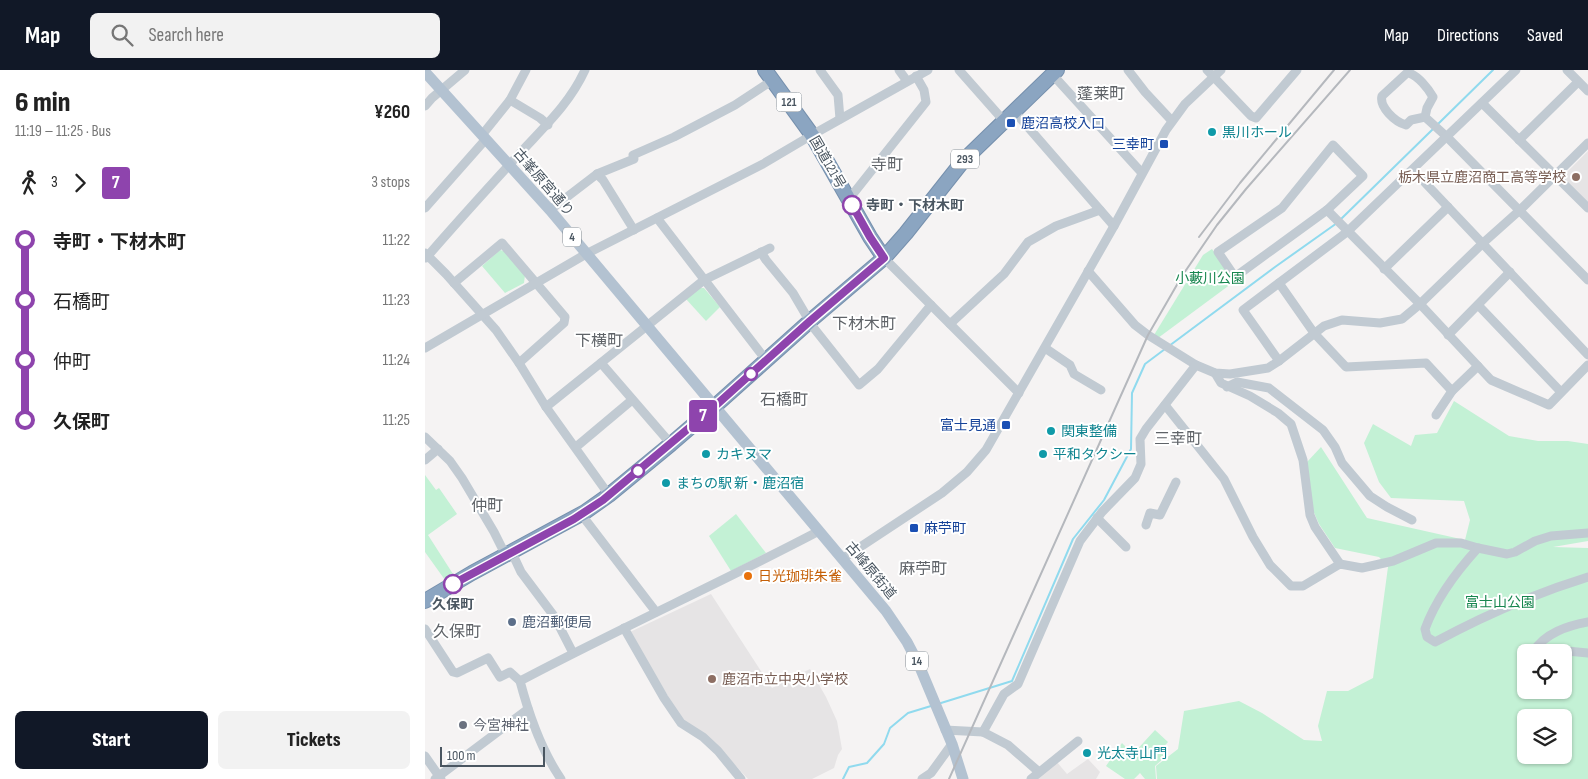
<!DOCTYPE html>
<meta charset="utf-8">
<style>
:root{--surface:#fff;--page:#f2f2f2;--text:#222;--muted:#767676;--accent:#111827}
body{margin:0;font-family:"Sofia Sans Condensed","Noto Sans JP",sans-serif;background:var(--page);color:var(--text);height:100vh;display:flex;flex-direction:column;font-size:19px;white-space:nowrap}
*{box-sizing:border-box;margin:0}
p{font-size:16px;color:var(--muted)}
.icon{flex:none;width:28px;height:28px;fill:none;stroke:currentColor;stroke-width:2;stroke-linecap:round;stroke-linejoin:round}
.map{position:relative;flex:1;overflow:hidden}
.panel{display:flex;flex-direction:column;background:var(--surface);width:425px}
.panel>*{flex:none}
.badge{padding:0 10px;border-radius:4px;font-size:18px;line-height:32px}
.controls{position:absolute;left:1092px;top:574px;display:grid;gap:10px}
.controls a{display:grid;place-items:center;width:55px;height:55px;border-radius:8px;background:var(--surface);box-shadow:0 1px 4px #0004;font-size:25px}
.scale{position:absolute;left:15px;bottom:12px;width:105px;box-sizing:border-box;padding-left:5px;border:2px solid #4a5661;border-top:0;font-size:14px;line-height:18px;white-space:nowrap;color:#4a5661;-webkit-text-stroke:4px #fff;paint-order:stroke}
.map>.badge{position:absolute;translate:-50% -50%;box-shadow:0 0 0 2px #fff}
.legs{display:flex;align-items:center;gap:8px;height:55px;padding:0 15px;font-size:16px}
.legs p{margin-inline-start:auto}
.head{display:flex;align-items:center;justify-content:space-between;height:85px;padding:0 15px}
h1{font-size:28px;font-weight:800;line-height:38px}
.primary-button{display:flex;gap:10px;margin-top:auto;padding:10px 15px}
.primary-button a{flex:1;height:58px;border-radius:8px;background:var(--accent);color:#fff;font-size:20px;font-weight:800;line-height:58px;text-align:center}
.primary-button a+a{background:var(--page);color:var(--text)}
ul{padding:0 15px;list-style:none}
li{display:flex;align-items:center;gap:18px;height:60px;font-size:19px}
li i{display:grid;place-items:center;width:8px;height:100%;margin:0 6px;background:currentColor}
li i::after{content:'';width:12px;height:12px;margin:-6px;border:4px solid;border-radius:50%;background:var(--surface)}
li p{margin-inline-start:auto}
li:first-child i{background:linear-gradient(#0000 50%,currentColor 0)}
li:last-child i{background:linear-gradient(currentColor 50%,#0000 0)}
header{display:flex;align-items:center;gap:30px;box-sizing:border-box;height:70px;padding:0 25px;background:var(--accent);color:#fff}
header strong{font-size:24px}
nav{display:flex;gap:28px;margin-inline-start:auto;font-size:18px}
.search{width:350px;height:45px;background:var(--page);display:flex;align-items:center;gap:12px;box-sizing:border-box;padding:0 18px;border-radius:8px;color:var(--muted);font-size:19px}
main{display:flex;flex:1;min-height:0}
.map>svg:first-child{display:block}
</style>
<header>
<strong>Map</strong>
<div class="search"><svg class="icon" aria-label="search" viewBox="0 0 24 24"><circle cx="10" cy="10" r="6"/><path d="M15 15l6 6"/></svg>Search here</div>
<nav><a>Map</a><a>Directions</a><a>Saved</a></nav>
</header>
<main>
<section class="panel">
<div class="head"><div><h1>6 min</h1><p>11:19 – 11:25 · Bus</p></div><b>¥260</b></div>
<div class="legs"><svg class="icon" aria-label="walk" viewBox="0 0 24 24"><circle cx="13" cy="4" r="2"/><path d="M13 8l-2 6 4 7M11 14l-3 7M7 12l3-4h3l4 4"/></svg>3<svg class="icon" aria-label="forward" viewBox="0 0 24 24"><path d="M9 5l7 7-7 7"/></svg><b class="badge" style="background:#8e44ad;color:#fff">7</b><p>3 stops</p></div>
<ul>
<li><i style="color:#8e44ad"></i><b>寺町・下材木町</b><p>11:22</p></li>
<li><i style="color:#8e44ad"></i><span>石橋町</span><p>11:23</p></li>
<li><i style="color:#8e44ad"></i><span>仲町</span><p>11:24</p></li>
<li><i style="color:#8e44ad"></i><b>久保町</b><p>11:25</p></li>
</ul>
<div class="primary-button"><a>Start</a><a>Tickets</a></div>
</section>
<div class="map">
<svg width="1163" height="709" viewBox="0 0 1163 709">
<rect width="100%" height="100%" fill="#f5f3f3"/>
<g fill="#e6e4e5">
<path d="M 1163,81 L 1163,134 L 1140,110 L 1140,104 Z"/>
<path d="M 286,524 L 347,618 L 385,599 L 401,627 L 412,651 L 417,679 L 413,685 L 409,698 L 387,709 L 323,709 L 286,669 L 257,650 L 205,562 Z"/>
<path d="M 663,689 L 675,702 L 671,709 L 611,709 L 631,691 L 642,704 Z"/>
</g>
<g fill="#c3f1d5" fill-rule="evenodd">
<path d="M 787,179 L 810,211 L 733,268 L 729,265 L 778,185 Z"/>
<path d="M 75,180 L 79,181 L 100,205 L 99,213 L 80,223 L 57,196 Z"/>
<path d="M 274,218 L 279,218 L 295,237 L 281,251 L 261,229 Z"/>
<path d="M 1029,331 L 1084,366 L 1113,371 L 1143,371 L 1163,374 L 1163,471 L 1128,477 L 1163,478 L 1163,709 L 732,709 L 731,696 L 753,679 L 759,641 L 814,631 L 837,643 L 879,670 L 897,671 L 893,656 L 902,621 L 923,621 L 948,608 L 963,497 L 954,487 L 910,478 L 894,454 L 887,438 L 882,392 L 896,377 L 942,448 L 1040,470 L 1045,450 L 1039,431 L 966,428 L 954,412 L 939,373 L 948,354 L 986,376 L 990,365 L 1012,363 ZM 1101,582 L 1139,582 L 1139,620 L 1101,620 ZM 1101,648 L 1139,648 L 1139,685 L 1101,685 Z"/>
<path d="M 0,405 L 11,420 L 14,418 L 32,444 L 3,465 L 28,504 L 20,510 L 0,482 Z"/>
<path d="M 311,444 L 341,483 L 306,501 L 284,466 Z"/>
<path d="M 730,660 L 743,672 L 735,681 L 740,687 L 730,696 L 731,709 L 720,709 L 715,703 L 709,709 L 700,709 L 681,696 L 697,673 L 708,684 Z"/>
</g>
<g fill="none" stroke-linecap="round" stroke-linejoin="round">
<g stroke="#90daee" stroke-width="2">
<path d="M 1013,54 L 1068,0"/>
<path d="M 915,150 L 1008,59"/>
<path d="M 744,276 L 850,197 L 912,153"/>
<path d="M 516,633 L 587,611 L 648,469 L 679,430 L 706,379 L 707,323 L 720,294 L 740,279"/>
<path d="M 418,709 L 424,697 L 442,693 L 459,674 L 465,658 L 483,643 L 506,636"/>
</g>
<g stroke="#7690ad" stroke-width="16">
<g id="highway">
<path d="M 340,0 L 387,65 L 445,167 L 459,188"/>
<path d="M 0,531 L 47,503 L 160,442 L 184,425 L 246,374 L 289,337 L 385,251 L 459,188 L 481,163 L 538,91 L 632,0"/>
</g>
</g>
<g stroke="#c1cad2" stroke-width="9">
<path d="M 395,0 L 413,25 L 415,49"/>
<path d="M 474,0 L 482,11"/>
<path d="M 534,0 L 579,51"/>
<path d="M 703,0 L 720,22 L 747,51"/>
<path d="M 782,0 L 826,46 L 831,48 L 872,0"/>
<path d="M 1142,0 L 1163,21"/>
<path d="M 982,3 L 984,3 C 993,6 1003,18 1008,27 L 1002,38 L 1000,47 L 986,50 L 981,55 C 970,52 954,37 957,26 Z"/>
<path d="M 627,4 L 717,103"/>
<path d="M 85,30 L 115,48 L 123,55"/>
<path d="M 1057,33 L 1163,138"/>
<path d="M 0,36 L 7,28 L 40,0"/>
<path d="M 589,41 L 689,156"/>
<path d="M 1000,47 L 1022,67 L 1163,210"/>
<path d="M 57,65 L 85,30 L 101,0"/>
<path d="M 1094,70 L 1153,12"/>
<path d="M 908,75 L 938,106 L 902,140 L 810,207 L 793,182 L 857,138 Z"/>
<path d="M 208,85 L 249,67 L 310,35 L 348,10"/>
<path d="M 988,100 L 1163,285"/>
<path d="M 172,104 L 178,110 L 209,160"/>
<path d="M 424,129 L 501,32 L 499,20 L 491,6"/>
<path d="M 0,138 L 61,69"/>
<path d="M 125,140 L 172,104 L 209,89"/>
<path d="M 902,140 L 995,234 L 1066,310 L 1124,335 L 1163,295"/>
<path d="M 232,148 L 341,290"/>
<path d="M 336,182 L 341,190 L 368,223 L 388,257 L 434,315 L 453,299 L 506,235"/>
<path d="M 0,183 L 21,204 L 71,260 L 94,293 L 121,337 L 184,425"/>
<path d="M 1,188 C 32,152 64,117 96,82 C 120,56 145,33 160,0"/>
<path d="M 459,188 L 594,323"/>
<path d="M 959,199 L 1023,137"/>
<path d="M 663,201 L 710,255 L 723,265 L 771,295 L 790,303 L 805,304 L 843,298 L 854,291 L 899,256 L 917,250 L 955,253 L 977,249 L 995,234 L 1058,173 L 1095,140 L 1163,73"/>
<path d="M 29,213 L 77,173 L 140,247 L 139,253 L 94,293"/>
<path d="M 854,213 L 889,263 L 921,297 L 1001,293 L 1027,321"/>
<path d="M 1053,235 L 1136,322"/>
<path d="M 525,254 L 579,204 L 603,172 L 631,156 L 675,140"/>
<path d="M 1023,265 L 1085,202"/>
<path d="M 0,278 L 161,184 L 338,94 L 387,65 L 503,0"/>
<path d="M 620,278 L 645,295 L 649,304 L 676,320"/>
<path d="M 854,291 L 818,240 L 922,162 L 1091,0"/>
<path d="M 176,293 L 246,374"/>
<path d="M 790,303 L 796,313 L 825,326 L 853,343 L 866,354 L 878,390 L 885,445 L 890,457 L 915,494"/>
<path d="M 802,317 L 812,312 L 844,318 L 898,360 L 910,377 L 917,393 L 945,426 L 962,437 L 987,450"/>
<path d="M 740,335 L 799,409 L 828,467 L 845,495 L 866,516 L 878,516 L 915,494 L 937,498 L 968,491 L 1011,473 L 1036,473 L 1053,478 L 1082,484 L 1090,482 L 1110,471 L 1126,466 L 1163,463"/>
<path d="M 121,337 L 279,210 L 345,178"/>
<path d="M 1011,345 L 1027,321 L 1053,296"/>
<path d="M 0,367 L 25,391 L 37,408 L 69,462 L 77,478 L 89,487 L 96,502 L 129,546 L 148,583"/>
<path d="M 151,377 L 207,330"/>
<path d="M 0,390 L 13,379"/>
<path d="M 156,444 L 231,542"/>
<path d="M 672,448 L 701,477"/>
<path d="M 721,455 L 725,443 L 735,445 L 751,412"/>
<path d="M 1053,478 C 1031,502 1011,529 1000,559 L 1002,567 L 1010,572 C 1058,546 1111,523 1163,507"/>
<path d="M 417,489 L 517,423 L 542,402 L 561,380 L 689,156 L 741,60 L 760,34 L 796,0"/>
<path d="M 199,558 L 239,628 L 256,653 L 278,667 L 293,681 L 316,709"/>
<path d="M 0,559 L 28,602 L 32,603 L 63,588 L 75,607 L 85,602 L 95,611"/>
<path d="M 1108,582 C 1120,563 1142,556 1163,552"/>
<path d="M 1139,583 L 1142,581 L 1163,583"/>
<path d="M 520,660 L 558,662 L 583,675 L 614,702"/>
<path d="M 558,662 L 579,624 L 593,614 L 655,471 L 677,442 L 710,408 L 716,394 L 715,369 L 721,359 L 771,295"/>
<path d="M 0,686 L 16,709"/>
<path d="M 10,709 L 103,639"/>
<path d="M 136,709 C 116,680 104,645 95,611 C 193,559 295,513 394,461"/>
<path d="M 497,709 L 506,703 L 527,674"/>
<path d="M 606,709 L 653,671"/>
</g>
<path stroke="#b3c2d1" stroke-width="11" d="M 0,2 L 125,140 L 461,541 L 482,572 L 494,595 L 527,674 L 538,709"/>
<use href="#highway" stroke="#8ba5c1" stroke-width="14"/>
<g stroke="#b5b8bd" stroke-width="2">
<path d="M 774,167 L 815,113 L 909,0"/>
<path d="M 524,709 L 723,265 L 757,206 L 792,155 L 821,119 L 925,0"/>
</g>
</g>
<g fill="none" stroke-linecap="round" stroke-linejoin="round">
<g stroke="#fff" stroke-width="11">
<path id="line-1" d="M 28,514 L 149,449 L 178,430 L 289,337 L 385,251 L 459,188 L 445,167 L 427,135"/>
</g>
<use href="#line-1" stroke="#8e44ad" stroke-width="8"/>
</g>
<g fill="#1a4fb4" stroke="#fff" stroke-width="2">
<rect x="581" y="48" width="10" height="10" rx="2.5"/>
<rect x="734" y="69" width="10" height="10" rx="2.5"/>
<rect x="576" y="350" width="10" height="10" rx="2.5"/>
<rect x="484" y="453" width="10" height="10" rx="2.5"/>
</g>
<g fill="#0f9aa8" stroke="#fff" stroke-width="2">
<circle cx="787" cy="62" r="5"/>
<circle cx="626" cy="361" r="5"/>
<circle cx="281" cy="384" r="5"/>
<circle cx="618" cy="384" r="5"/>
<circle cx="241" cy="413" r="5"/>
<circle cx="662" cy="683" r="5"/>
</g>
<g fill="#8d6e63" stroke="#fff" stroke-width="2">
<circle cx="1151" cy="107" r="5"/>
<circle cx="287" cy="609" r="5"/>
</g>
<g fill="#fff" stroke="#8e44ad" stroke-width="2.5">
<circle cx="427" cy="135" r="9"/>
<circle cx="326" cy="304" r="6"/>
<circle cx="213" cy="401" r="6"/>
<circle cx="28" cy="514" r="9"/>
</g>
<circle fill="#e8710a" stroke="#fff" stroke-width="2" cx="323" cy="506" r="5"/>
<circle fill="#5c6f8a" stroke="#fff" stroke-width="2" cx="87" cy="552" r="5"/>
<circle fill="#6b7280" stroke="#fff" stroke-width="2" cx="38" cy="655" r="5"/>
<g text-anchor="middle" stroke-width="4" stroke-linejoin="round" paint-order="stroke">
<g fill="#fff" stroke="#808990" stroke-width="1">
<rect x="351.5" y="22.5" width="25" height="19" rx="4"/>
<rect x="526" y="79.5" width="28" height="19" rx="4"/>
<rect x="138" y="157.5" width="18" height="19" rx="4"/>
<rect x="481" y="581.5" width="22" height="19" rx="4"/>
</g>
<g font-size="12" font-weight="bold" fill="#4a5661">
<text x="364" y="36">121</text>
<text x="540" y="93">293</text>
<text x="147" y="171">4</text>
<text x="492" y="595">14</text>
</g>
<g font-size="14" fill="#164399" stroke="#fff" text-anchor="start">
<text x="596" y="58">鹿沼高校入口</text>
<text x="729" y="79" text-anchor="end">三幸町</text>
<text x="571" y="360" text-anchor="end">富士見通</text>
<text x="499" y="463">麻苧町</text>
</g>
<g font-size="14" fill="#0d838f" stroke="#fff" text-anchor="start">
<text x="797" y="67">黒川ホール</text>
<text x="636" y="366">関東整備</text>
<text x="291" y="389">カキヌマ</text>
<text x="628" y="389">平和タクシー</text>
<text x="251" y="418">まちの駅 新・鹿沼宿</text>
<text x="672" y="688">光太寺山門</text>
</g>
<g font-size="14" fill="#4a5661" stroke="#fff">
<text transform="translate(403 92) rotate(60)" y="5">国道121号</text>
<text transform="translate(119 112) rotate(49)" y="5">古峯原宮通り</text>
<text transform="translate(446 500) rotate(50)" y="5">古峰原街道</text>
</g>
<g font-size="14" fill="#785e54" stroke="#fff" text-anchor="end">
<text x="1141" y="112">栃木県立鹿沼商工高等学校</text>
<text x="297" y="614" text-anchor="start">鹿沼市立中央小学校</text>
</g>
<g font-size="14" font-weight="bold" fill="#4a5661" stroke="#fff" text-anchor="start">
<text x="441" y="140">寺町・下材木町</text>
<text x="28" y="539" text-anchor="middle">久保町</text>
</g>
<g font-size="14" fill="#17864f" stroke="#fff">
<text x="785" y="213">小藪川公園</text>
<text x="1075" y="537">富士山公園</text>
</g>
<g font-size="14" fill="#c56008" stroke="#fff" text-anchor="start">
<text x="333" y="511">日光珈琲朱雀</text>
</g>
<g font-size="14" fill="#4e5e75" stroke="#fff" text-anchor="start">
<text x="97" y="557">鹿沼郵便局</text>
</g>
<g font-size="14" fill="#5b616d" stroke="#fff" text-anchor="start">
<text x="48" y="660">今宮神社</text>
</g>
<g font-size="16" fill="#5f6368" stroke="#fff">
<text x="676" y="29">蓬莱町</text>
<text x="462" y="100">寺町</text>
<text x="439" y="259">下材木町</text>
<text x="174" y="276">下横町</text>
<text x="359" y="335">石橋町</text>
<text x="753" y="374">三幸町</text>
<text x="62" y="441">仲町</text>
<text x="498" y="504">麻苧町</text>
<text x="32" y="567">久保町</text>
</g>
</g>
</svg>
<div class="controls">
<a><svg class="icon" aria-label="locate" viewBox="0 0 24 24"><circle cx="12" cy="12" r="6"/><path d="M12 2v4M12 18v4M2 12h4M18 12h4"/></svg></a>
<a><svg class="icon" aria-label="layers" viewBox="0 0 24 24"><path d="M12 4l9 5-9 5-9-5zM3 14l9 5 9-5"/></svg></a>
</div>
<div class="scale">100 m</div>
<b class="badge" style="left:278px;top:346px;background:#8e44ad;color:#fff">7</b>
</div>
</main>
